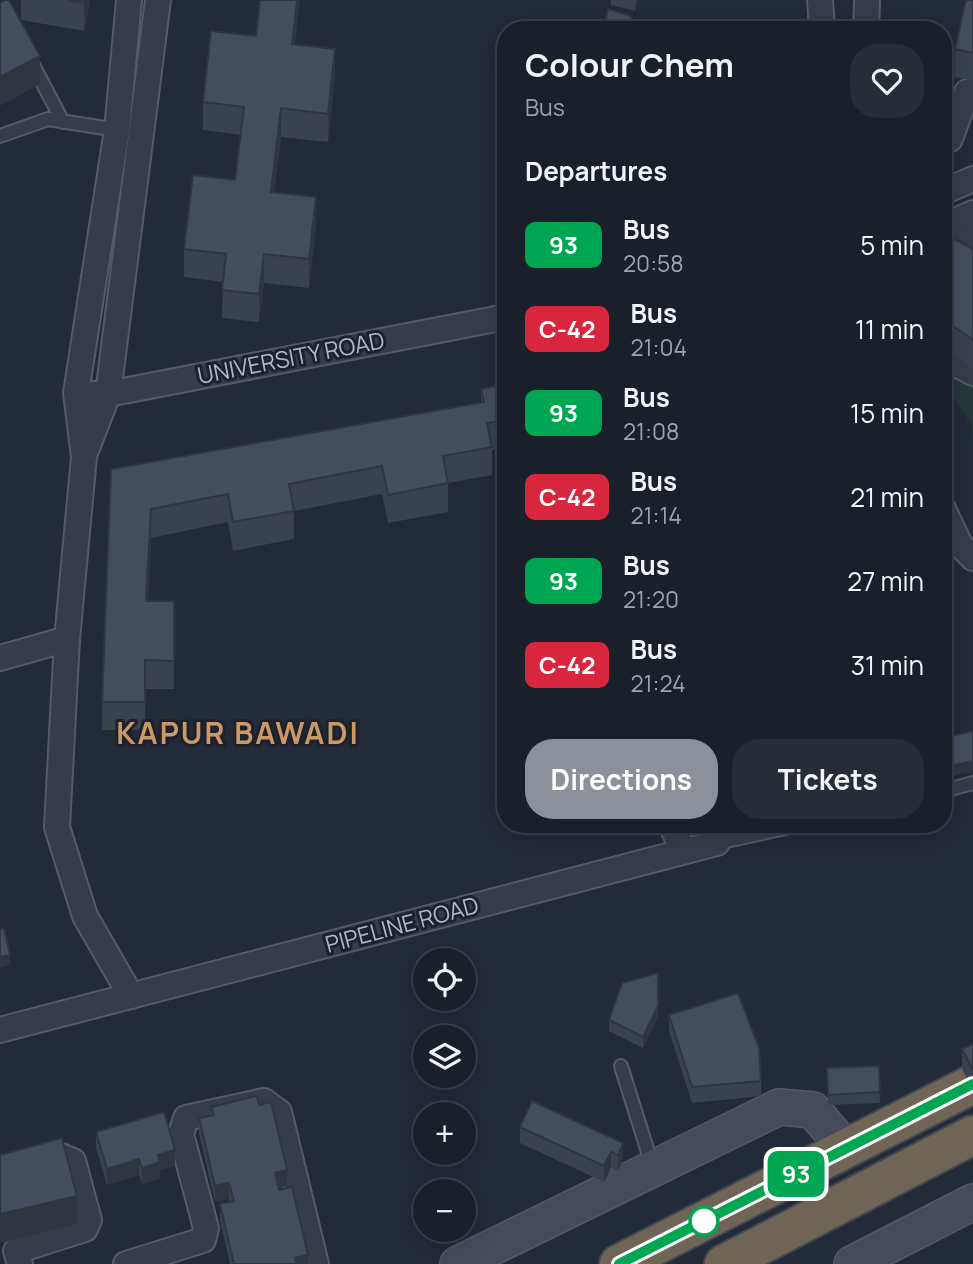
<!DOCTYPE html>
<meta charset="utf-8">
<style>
:root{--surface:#1a202a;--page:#272d36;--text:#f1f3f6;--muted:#9fa3a8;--line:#383e47;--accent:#8c9099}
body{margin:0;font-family:Manrope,sans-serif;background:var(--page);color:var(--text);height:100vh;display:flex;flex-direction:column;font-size:26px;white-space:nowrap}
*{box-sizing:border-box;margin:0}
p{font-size:23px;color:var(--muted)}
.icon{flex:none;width:38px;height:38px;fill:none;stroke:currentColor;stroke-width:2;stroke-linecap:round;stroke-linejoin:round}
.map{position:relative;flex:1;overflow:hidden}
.side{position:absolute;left:497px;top:21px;width:455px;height:812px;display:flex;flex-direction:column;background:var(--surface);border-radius:28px;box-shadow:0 7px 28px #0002,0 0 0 2px var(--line)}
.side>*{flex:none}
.badge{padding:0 14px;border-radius:10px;font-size:24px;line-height:46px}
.fabs{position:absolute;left:413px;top:948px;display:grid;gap:14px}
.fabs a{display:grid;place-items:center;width:63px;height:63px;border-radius:50%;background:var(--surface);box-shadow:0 7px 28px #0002,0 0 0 2px var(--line);font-size:35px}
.map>.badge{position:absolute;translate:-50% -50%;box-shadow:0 0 0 4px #fff}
h2{padding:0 28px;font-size:26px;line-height:63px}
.round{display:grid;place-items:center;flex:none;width:74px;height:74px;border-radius:28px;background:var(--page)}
.overview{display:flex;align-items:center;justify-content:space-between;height:119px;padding:0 28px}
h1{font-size:33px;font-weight:700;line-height:52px}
.action{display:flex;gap:14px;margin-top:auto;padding:14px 28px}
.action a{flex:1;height:80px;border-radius:28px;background:var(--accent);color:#fff;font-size:28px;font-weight:700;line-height:80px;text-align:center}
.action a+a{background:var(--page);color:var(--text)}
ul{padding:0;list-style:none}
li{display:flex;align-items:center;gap:21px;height:84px;padding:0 28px}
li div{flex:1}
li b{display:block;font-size:26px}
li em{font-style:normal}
li .badge{min-width:77px;font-weight:700;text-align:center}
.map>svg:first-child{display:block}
</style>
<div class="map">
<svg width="973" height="1264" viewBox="0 0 973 1264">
<rect width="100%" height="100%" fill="#232a38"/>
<path fill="#26373a" d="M 943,375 L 973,380 L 973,449 L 972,425 L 943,383 Z"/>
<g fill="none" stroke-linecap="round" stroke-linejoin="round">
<g stroke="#545a66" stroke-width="16">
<g id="lane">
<path d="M 32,63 L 63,122"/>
<path d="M 0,136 L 48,119 L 117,130"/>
<path d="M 943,791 L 973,783"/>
<path d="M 717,843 L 804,824"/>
<path d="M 621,1066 L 653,1168"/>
</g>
</g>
<g stroke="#545a66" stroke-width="28">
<g id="street">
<path d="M 129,0 L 117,130 L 76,393 L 84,457 L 67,639 L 57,827 L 85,916 L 131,996"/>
<path d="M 820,0 L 822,30"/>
<path d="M 866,30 L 867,3"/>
<path d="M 943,143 L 950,139 L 967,92 L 973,92"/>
<path d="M 943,192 L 973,179"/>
<path d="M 943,226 L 973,213"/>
<path d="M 943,251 L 973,238"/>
<path d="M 943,357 L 973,373"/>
<path d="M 94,394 L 108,394 L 506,317"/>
<path d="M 85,453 L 108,394 L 158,0"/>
<path d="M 943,509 L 960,545 L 973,558"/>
<path d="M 0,658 L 67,639"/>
<path d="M 671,824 L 683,851"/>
<path d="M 0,1030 L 717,843"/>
<path d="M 0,1171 L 61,1156 L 73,1161 L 89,1220 L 85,1229 L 16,1251 L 20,1264"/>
<path d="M 126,1264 L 203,1240 L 206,1228 L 181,1134 L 186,1118 L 264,1101 L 279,1112 L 316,1264"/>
</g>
</g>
<g stroke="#545a66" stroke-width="38">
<g id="secondary">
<path d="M 458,1264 L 779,1107 L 813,1110 L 846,1149"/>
<path d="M 852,1264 L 973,1202"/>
</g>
</g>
<g stroke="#414753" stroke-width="42">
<g id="highway">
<path d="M 619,1264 L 973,1084"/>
<path d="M 724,1264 L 973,1135"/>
</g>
</g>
<use href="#lane" stroke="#363c48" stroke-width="12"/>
<use href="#street" stroke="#363c48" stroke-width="24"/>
<use href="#secondary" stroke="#454b5b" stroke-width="35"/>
<use href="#highway" stroke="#6e6554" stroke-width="38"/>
</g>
<g fill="#3a424f">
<path d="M 21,0 L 90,0 L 84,31 L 21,20 Z"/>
<path d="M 611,0 L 638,0 L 635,11 L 611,5 Z"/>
<path d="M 973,0 L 973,81 L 955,77 L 943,136 L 943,46 L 955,49 Z"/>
<path d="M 256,36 L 295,44 L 335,77 L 328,142 L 281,137 L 274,192 L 316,226 L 309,288 L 264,283 L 259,322 L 222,318 L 223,282 L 184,277 L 184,249 L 235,180 L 241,135 L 203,130 L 203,102 Z"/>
<path d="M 973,249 L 973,369 L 943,347 L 943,253 Z"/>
<path d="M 506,384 L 506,448 L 492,450 L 492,475 L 448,483 L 448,512 L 388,523 L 382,494 L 294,511 L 294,539 L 233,551 L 228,522 L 151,538 L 148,601 L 174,601 L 174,689 L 145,689 L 145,730 L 102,730 L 102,702 L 111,469 L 481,402 L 481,389 Z"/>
<path d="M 669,1015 L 761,1081 L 761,1096 L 692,1103 L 669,1031 Z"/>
<path d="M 658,1017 L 643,1048 L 609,1031 L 609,1020 Z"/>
<path d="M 973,1044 L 973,1090 L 962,1069 L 962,1049 Z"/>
<path d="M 879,1066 L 880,1103 L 828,1105 L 827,1068 Z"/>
<path d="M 532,1101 L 623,1159 L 618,1171 L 611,1168 L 604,1182 L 520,1143 L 520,1127 Z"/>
<path d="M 259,1105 L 287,1186 L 278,1188 L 308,1264 L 230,1264 L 220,1220 L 220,1204 L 230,1202 L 229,1199 L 215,1202 L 199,1134 L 199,1118 L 211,1115 L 211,1107 Z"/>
<path d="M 96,1132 L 175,1166 L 160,1170 L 160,1178 L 142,1184 L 139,1175 L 107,1185 L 96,1148 Z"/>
</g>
<g fill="#303640">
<path d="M 85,0 L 90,0 L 84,31 L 84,3 Z"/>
<path d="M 297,0 L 300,0 L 292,72 L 292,44 Z"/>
<path d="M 635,0 L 638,0 L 635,11 Z"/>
<path d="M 632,16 L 631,30 L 628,30 Z"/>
<path d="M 335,49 L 335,77 L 328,142 L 328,114 Z"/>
<path d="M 955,49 L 955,77 L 943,136 L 943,107 Z"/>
<path d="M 40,56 L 40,84 L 0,106 L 0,77 Z"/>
<path d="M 281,108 L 281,137 L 271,220 L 271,192 Z"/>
<path d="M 316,197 L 316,226 L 309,288 L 309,259 Z"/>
<path d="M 264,254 L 264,283 L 259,322 L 259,294 Z"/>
<path d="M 151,509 L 151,538 L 146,629 L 146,601 Z"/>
<path d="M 973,761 L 973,772 L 943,778 L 943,768 Z"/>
<path d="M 10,955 L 10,965 L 0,968 L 0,957 Z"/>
<path d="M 658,1006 L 658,1017 L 643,1048 L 643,1037 Z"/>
<path d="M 623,1143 L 623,1159 L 618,1171 L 618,1155 Z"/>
<path d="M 175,1150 L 175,1166 L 160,1170 L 160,1178 L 142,1184 L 142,1168 L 158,1155 Z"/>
<path d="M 611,1152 L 611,1168 L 604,1182 L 604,1166 Z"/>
<path d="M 139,1159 L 139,1175 L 107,1185 L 107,1169 Z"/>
<path d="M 287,1170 L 287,1186 L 275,1189 L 275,1173 Z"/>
<path d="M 229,1183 L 229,1199 L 215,1202 L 215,1186 Z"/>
<path d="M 77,1196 L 77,1224 L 0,1243 L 0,1214 Z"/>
<path d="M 308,1255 L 308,1264 L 295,1264 L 295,1258 Z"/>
</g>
<g fill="#444d5c" stroke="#303640" stroke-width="2">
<path d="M 5,0 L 9,0 L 40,56 L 0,77 L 0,3 Z"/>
<path d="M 69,0 L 85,0 L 84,3 Z"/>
<path d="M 260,0 L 297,0 L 292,44 L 335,49 L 328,114 L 281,108 L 271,192 L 316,197 L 309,259 L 264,254 L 259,294 L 222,290 L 226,254 L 184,249 L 193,175 L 235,180 L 244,107 L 203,102 L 211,31 L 256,36 Z"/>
<path d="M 966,0 L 973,0 L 973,53 L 955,49 L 943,107 L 943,46 L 955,49 Z"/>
<path d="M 608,9 L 632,16 L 628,30 L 603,30 Z"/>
<path d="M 951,237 L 973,249 L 973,340 L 943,319 L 943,253 Z"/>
<path d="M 506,384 L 506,420 L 487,423 L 492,447 L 443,456 L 448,483 L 388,495 L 382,466 L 289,484 L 294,511 L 233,522 L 228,494 L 151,509 L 146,601 L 174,601 L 174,661 L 145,660 L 145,702 L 102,702 L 111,469 L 484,402 L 481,389 Z"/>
<path d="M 973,731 L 973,761 L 943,768 L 943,738 Z"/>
<path d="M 4,928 L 10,955 L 0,957 L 0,929 Z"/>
<path d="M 658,973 L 658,1006 L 643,1037 L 609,1020 L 622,983 Z"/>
<path d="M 738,993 L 759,1048 L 761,1081 L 692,1087 L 669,1015 Z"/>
<path d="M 973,1044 L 973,1070 L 962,1049 Z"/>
<path d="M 879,1066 L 880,1092 L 828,1095 L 827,1068 Z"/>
<path d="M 257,1096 L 259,1105 L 271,1102 L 287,1170 L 275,1173 L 277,1181 L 279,1190 L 292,1187 L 308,1255 L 295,1258 L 297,1264 L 234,1264 L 220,1204 L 234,1201 L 229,1183 L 215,1186 L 199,1118 L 214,1115 L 211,1107 Z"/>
<path d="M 532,1101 L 623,1143 L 618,1155 L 611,1152 L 604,1166 L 520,1127 Z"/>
<path d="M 164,1112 L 175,1150 L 158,1155 L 160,1162 L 142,1168 L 139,1159 L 107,1169 L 96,1132 Z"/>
<path d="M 62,1138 L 77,1196 L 0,1214 L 0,1155 Z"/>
</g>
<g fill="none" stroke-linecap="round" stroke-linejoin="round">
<g stroke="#fff" stroke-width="16">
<path id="line" d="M 619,1264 L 973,1084"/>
</g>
<use href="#line" stroke="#00a651" stroke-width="10"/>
</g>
<circle fill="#fff" stroke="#00a651" stroke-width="3.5" cx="704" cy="1221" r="14"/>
<g text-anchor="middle" stroke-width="6" stroke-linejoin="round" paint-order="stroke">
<g font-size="23" fill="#b1b7c4" stroke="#1c222d">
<text transform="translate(291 358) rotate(-11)" y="8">UNIVERSITY ROAD</text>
<text transform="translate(402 925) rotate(-15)" y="8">PIPELINE ROAD</text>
</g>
<g font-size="30" font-weight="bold" letter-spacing="2" fill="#cc9865" stroke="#1c222d">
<text x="238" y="744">KAPUR BAWADI</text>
</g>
</g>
</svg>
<div class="fabs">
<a><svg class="icon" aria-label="locate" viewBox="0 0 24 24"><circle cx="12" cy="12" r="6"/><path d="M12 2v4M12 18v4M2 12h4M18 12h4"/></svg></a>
<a><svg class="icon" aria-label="layers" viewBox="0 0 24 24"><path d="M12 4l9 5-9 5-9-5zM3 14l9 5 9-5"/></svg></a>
<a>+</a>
<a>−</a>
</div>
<b class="badge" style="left:796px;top:1174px;background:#00a651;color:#fff">93</b>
<section class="side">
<div class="overview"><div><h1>Colour Chem</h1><p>Bus</p></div><a class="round"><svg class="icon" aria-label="heart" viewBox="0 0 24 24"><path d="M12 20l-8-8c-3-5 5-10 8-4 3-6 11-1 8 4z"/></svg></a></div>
<h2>Departures</h2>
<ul>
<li><span class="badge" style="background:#00a651;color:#fff">93</span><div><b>Bus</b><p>20:58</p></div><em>5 min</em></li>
<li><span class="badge" style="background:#d7263d;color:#fff">C-42</span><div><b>Bus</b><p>21:04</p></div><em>11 min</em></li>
<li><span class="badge" style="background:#00a651;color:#fff">93</span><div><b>Bus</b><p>21:08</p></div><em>15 min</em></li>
<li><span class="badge" style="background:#d7263d;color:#fff">C-42</span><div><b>Bus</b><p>21:14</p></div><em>21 min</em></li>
<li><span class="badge" style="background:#00a651;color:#fff">93</span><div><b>Bus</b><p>21:20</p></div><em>27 min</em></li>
<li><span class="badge" style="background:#d7263d;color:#fff">C-42</span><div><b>Bus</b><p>21:24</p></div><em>31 min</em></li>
</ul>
<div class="action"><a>Directions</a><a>Tickets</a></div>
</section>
</div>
